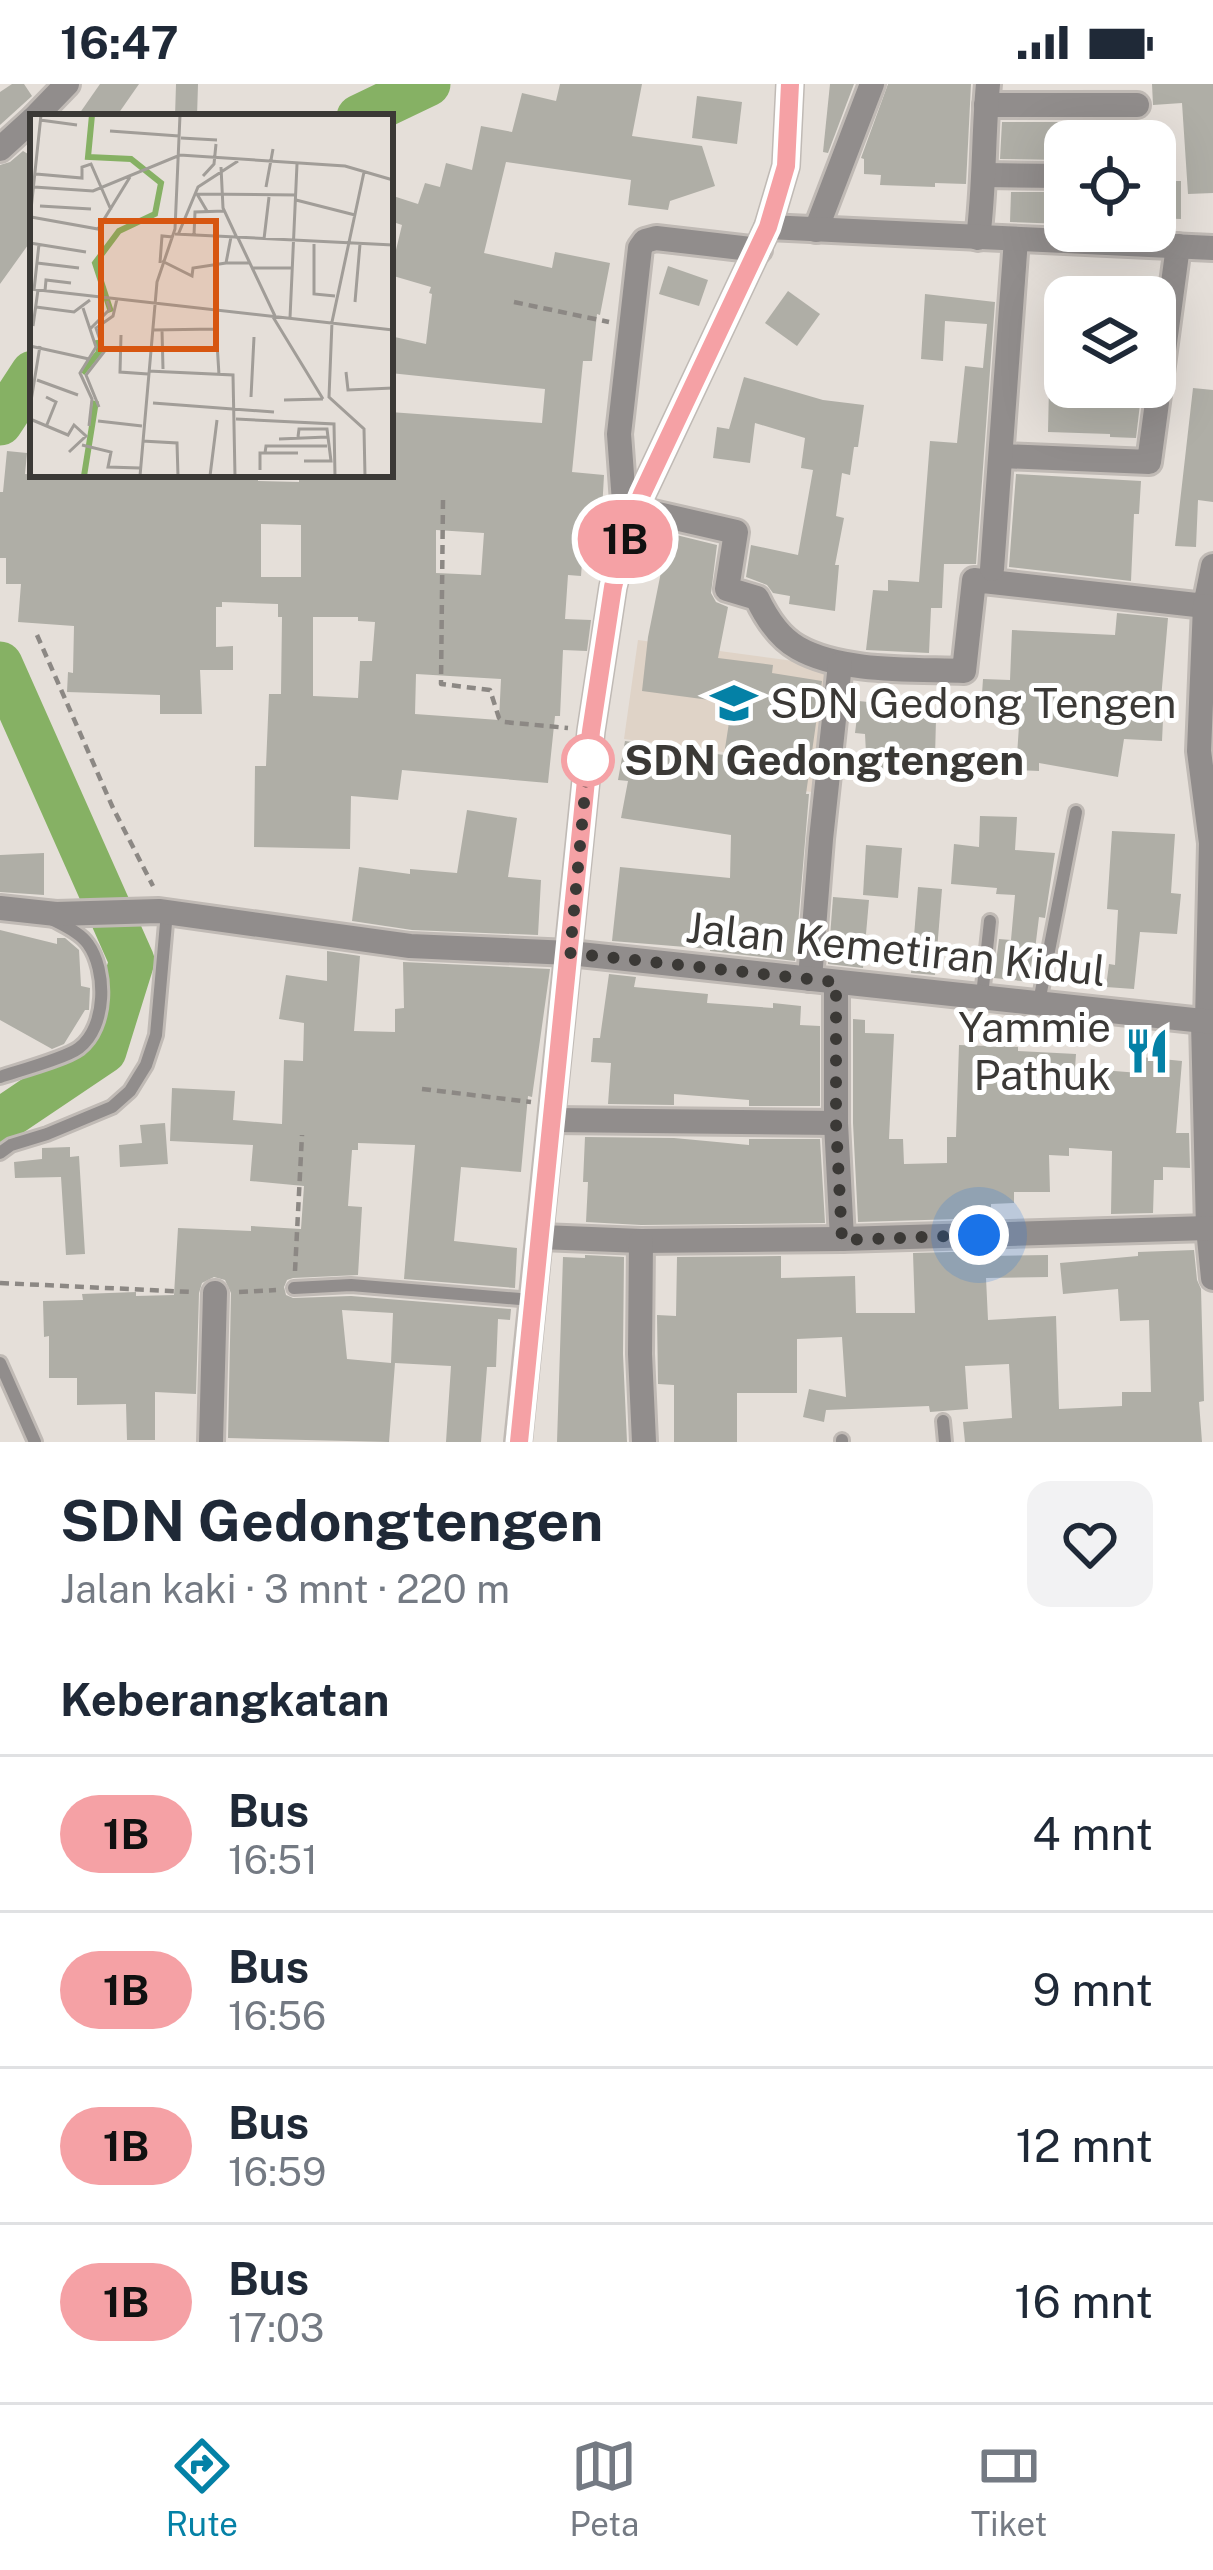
<!DOCTYPE html>
<html lang="id">
<meta charset="utf-8">
<style>
:root{--surface:#fff;--page:#f2f2f3;--text:#1f2937;--muted:#747a83;--line:#e0e1e3;--accent:#0481a6}
body{margin:0;font-family:"Public Sans",sans-serif;background:var(--page);color:var(--text);height:100vh;display:flex;flex-direction:column;font-size:45px;white-space:nowrap}
*{box-sizing:border-box;margin:0}
p{font-size:39px;color:var(--muted)}
.icon{flex:none;width:66px;height:66px;fill:none;stroke:currentColor;stroke-width:2;stroke-linecap:round;stroke-linejoin:round}
.map{position:relative;height:1358px;overflow:hidden}
.drawer{display:flex;flex-direction:column;background:var(--surface);flex:1}
.drawer>*{flex:none}
.badge{padding:0 24px;border-radius:39px;font-size:42px;line-height:78px}
.controls{position:absolute;left:1044px;top:36px;display:grid;gap:24px}
.controls a{display:grid;place-items:center;width:132px;height:132px;border-radius:24px;background:var(--surface);box-shadow:0 12px 48px #0002;font-size:60px}
.you{position:absolute;width:60px;height:60px;margin:-30px;border:9px solid #fff;border-radius:50%;background:#1a73e8;box-shadow:0 0 0 18px #1a73e833}
.map>.badge{position:absolute;translate:-50% -50%;box-shadow:0 0 0 6px #fff}
h2{padding:0 60px;font-size:45px;line-height:108px}
.round{display:grid;place-items:center;flex:none;width:126px;height:126px;border-radius:24px;background:var(--page)}
.headline{display:flex;align-items:center;justify-content:space-between;height:204px;padding:0 60px}
h1{font-size:57px;font-weight:700;line-height:90px}
ul{padding:0;list-style:none}
li{display:flex;align-items:center;gap:36px;height:156px;padding:0 60px;border-top:3px solid var(--line)}
li div{flex:1}
li b{display:block;font-size:45px}
li em{font-style:normal}
li .badge{min-width:132px;font-weight:700;text-align:center}
.status{display:flex;justify-content:space-between;align-items:center;height:84px;padding:0 60px;background:var(--surface);direction:ltr}
.status svg{height:33px;fill:currentColor}
.dock{display:flex;justify-content:space-around;align-items:center;height:168px;border-top:3px solid var(--line);background:var(--surface);font-size:33px;color:var(--muted)}
.dock a{display:grid;justify-items:center;gap:6px}
.dock .current{color:var(--accent)}
.map>svg:first-child{display:block}
</style>
<div class="status"><b>16:47</b><svg viewBox="0 0 49 12"><path d="M0 12V9h3v3zM5 12V6h3v6zM10 12V3h3v9zM15 12V0h3v12zM26 1h20v11H26zM47 4h2v5h-2z"/></svg></div>
<div class="map">
<svg width="1213" height="1358" viewBox="0 0 1213 1358">
<rect width="100%" height="100%" fill="#e5dfd9"/>
<path fill="#dfd3c7" d="M 638,556 L 845,584 L 827,710 L 759,701 L 762,673 L 624,655 Z"/>
<g fill="none" stroke-linecap="round" stroke-linejoin="round">
<g stroke="#86b164" stroke-width="45">
<path d="M 359,33 L 428,0"/>
<path d="M 0,339 L 33,289"/>
<path d="M 0,580 L 132,877 L 104,967 L 0,1037"/>
</g>
</g>
<g fill="#afaea6" fill-rule="evenodd">
<path d="M 12,0 L 24,0 L 32,12 L 0,41 L 0,8 Z"/>
<path d="M 100,0 L 139,0 L 116,33 L 77,33 Z"/>
<path d="M 176,0 L 198,0 L 197,33 L 175,33 Z"/>
<path d="M 560,0 L 642,0 L 632,52 L 702,62 L 715,102 L 670,117 L 668,126 L 628,121 L 631,96 L 506,78 L 484,169 L 552,184 L 555,168 L 610,179 L 600,231 L 597,230 L 592,277 L 583,277 L 572,388 L 604,391 L 602,427 L 586,426 L 581,492 L 568,491 L 565,535 L 591,536 L 587,567 L 563,566 L 560,632 L 555,632 L 548,699 L 402,686 L 398,716 L 351,712 L 350,765 L 254,763 L 255,682 L 266,682 L 269,610 L 281,610 L 282,533 L 278,533 L 278,520 L 222,518 L 222,523 L 216,523 L 216,563 L 233,562 L 233,586 L 200,586 L 202,630 L 160,630 L 160,611 L 67,608 L 68,588 L 73,589 L 74,542 L 18,538 L 21,500 L 6,500 L 6,474 L 0,474 L 0,408 L 3,408 L 7,367 L 27,369 L 25,390 L 76,392 L 77,390 L 258,390 L 258,397 L 299,398 L 299,390 L 390,390 L 390,328 L 542,339 L 545,305 L 390,289 L 390,252 L 426,260 L 432,210 L 429,209 L 431,203 L 390,191 L 402,141 L 390,137 L 390,111 L 418,120 L 425,99 L 440,103 L 446,79 L 472,86 L 481,42 L 512,48 L 522,9 L 556,17 ZM 261,440 L 301,441 L 301,493 L 261,493 ZM 436,446 L 484,449 L 481,491 L 436,489 ZM 313,533 L 358,533 L 358,537 L 375,538 L 372,577 L 360,577 L 358,614 L 313,612 ZM 416,590 L 501,595 L 499,636 L 415,630 Z"/>
<path d="M 830,0 L 854,0 L 828,69 L 823,68 Z"/>
<path d="M 888,0 L 971,0 L 966,100 L 935,99 L 935,103 L 880,101 L 881,91 L 864,90 L 864,75 L 861,74 Z"/>
<path d="M 1152,0 L 1213,0 L 1213,109 L 1188,110 L 1182,19 L 1153,21 Z"/>
<path d="M 697,12 L 742,18 L 737,60 L 692,54 Z"/>
<path d="M 1002,38 L 1089,38 L 1089,57 L 1065,57 L 1065,76 L 1000,75 Z"/>
<path d="M 23,67 L 33,73 L 33,154 L 0,200 L 0,81 L 10,78 Z"/>
<path d="M 1155,97 L 1181,97 L 1181,135 L 1155,134 Z"/>
<path d="M 1011,108 L 1065,108 L 1065,140 L 1010,138 Z"/>
<path d="M 668,182 L 708,196 L 699,222 L 659,210 Z"/>
<path d="M 788,207 L 820,230 L 797,262 L 765,239 Z"/>
<path d="M 925,210 L 995,218 L 976,480 L 944,480 L 942,524 L 931,524 L 929,569 L 866,566 L 873,506 L 888,507 L 888,496 L 919,498 L 930,357 L 957,359 L 965,282 L 983,284 L 987,240 L 945,237 L 943,277 L 921,275 Z"/>
<path d="M 744,293 L 823,316 L 864,321 L 858,363 L 854,363 L 850,391 L 842,389 L 836,432 L 844,434 L 835,481 L 839,481 L 835,527 L 789,520 L 790,512 L 773,509 L 767,501 L 746,493 L 751,461 L 798,471 L 813,386 L 801,384 L 805,354 L 755,339 L 750,379 L 713,374 L 717,343 L 729,345 Z"/>
<path d="M 1049,303 L 1142,303 L 1136,354 L 1110,353 L 1110,350 L 1048,348 Z"/>
<path d="M 1193,304 L 1213,306 L 1213,418 L 1198,416 L 1196,463 L 1175,462 Z"/>
<path d="M 1016,390 L 1141,397 L 1139,430 L 1134,430 L 1131,497 L 1009,483 Z"/>
<path d="M 664,448 L 717,461 L 711,509 L 716,518 L 728,523 L 718,574 L 773,581 L 772,589 L 822,597 L 806,710 L 809,710 L 795,877 L 710,867 L 710,865 L 612,857 L 620,783 L 730,794 L 731,751 L 621,734 L 628,697 L 618,696 L 625,657 L 724,671 L 732,619 L 642,607 L 648,553 L 662,483 L 658,482 Z"/>
<path d="M 1117,529 L 1168,534 L 1161,615 L 1164,615 L 1162,657 L 1124,655 L 1118,693 L 1039,679 L 1039,687 L 1016,686 L 1020,627 L 981,625 L 983,595 L 1010,596 L 1012,546 L 1115,551 Z"/>
<path d="M 859,617 L 885,620 L 884,632 L 936,635 L 935,673 L 889,671 L 890,688 L 867,688 L 865,650 L 855,649 Z"/>
<path d="M 467,726 L 517,734 L 508,793 L 541,796 L 538,851 L 412,846 L 352,837 L 359,783 L 410,790 L 410,785 L 457,789 Z"/>
<path d="M 980,732 L 1017,733 L 1015,766 L 1055,769 L 1045,834 L 1039,833 L 1031,898 L 994,894 L 999,855 L 1011,856 L 1015,811 L 996,810 L 997,804 L 951,800 L 954,760 L 979,763 Z"/>
<path d="M 1112,747 L 1175,750 L 1171,809 L 1181,810 L 1177,850 L 1140,848 L 1134,905 L 1106,903 L 1109,880 L 1115,881 L 1118,826 L 1107,825 Z"/>
<path d="M 866,761 L 902,764 L 898,814 L 863,811 Z"/>
<path d="M 44,769 L 44,811 L 0,808 L 0,771 Z"/>
<path d="M 918,803 L 942,805 L 935,891 L 911,889 Z"/>
<path d="M 833,813 L 869,816 L 863,884 L 828,880 Z"/>
<path d="M 0,846 L 57,860 L 57,854 L 65,854 L 79,866 L 81,902 L 90,904 L 89,926 L 85,926 L 64,960 L 52,965 L 0,936 Z"/>
<path d="M 327,867 L 360,872 L 354,947 L 395,948 L 395,925 L 404,924 L 403,878 L 550,885 L 532,1013 L 528,1012 L 521,1088 L 461,1083 L 454,1157 L 517,1164 L 515,1204 L 404,1195 L 415,1061 L 358,1059 L 358,1066 L 352,1066 L 348,1122 L 362,1123 L 358,1191 L 293,1194 L 287,1196 L 284,1203 L 286,1211 L 293,1214 L 351,1212 L 511,1225 L 510,1236 L 498,1235 L 496,1283 L 487,1283 L 481,1358 L 446,1358 L 451,1282 L 395,1279 L 389,1358 L 228,1354 L 231,1209 L 225,1196 L 214,1193 L 202,1199 L 199,1209 L 196,1310 L 155,1308 L 155,1356 L 127,1356 L 126,1320 L 77,1321 L 77,1294 L 49,1294 L 49,1252 L 44,1253 L 43,1217 L 83,1216 L 82,1210 L 136,1208 L 136,1212 L 174,1211 L 178,1144 L 251,1147 L 251,1142 L 301,1145 L 304,1102 L 250,1097 L 253,1061 L 170,1057 L 172,1004 L 235,1007 L 233,1036 L 282,1040 L 284,976 L 303,977 L 304,939 L 279,935 L 286,891 L 327,897 ZM 342,1226 L 393,1229 L 391,1279 L 347,1275 Z"/>
<path d="M 609,890 L 636,893 L 634,903 L 708,910 L 707,919 L 773,924 L 773,919 L 801,922 L 800,941 L 820,942 L 820,1022 L 749,1022 L 749,1016 L 674,1010 L 674,1021 L 608,1020 L 611,979 L 591,978 L 593,954 L 600,954 Z"/>
<path d="M 853,935 L 865,936 L 865,949 L 894,950 L 889,1055 L 903,1055 L 904,1080 L 947,1079 L 947,1053 L 956,1053 L 959,961 L 1018,963 L 1018,967 L 1076,970 L 1075,984 L 1140,989 L 1141,973 L 1182,977 L 1176,1049 L 1189,1049 L 1190,1084 L 1163,1083 L 1163,1096 L 1154,1096 L 1153,1129 L 1111,1130 L 1112,1067 L 1069,1064 L 1069,1072 L 1049,1071 L 1050,1108 L 1014,1108 L 1014,1119 L 991,1120 L 991,1134 L 858,1138 L 853,1039 Z"/>
<path d="M 165,1039 L 168,1080 L 120,1083 L 119,1061 L 142,1059 L 140,1041 Z"/>
<path d="M 585,1053 L 674,1054 L 749,1061 L 749,1055 L 820,1055 L 825,1139 L 641,1141 L 586,1138 L 588,1098 L 583,1098 Z"/>
<path d="M 70,1063 L 70,1073 L 79,1072 L 85,1170 L 66,1171 L 61,1093 L 15,1094 L 14,1078 L 42,1075 L 42,1064 Z"/>
<path d="M 1194,1166 L 1197,1196 L 1201,1205 L 1204,1317 L 1199,1318 L 1202,1358 L 965,1358 L 963,1338 L 1012,1334 L 1009,1280 L 965,1282 L 968,1325 L 930,1328 L 929,1322 L 826,1326 L 824,1338 L 803,1333 L 809,1305 L 846,1313 L 842,1253 L 797,1255 L 797,1309 L 737,1309 L 737,1358 L 674,1358 L 674,1301 L 658,1300 L 657,1231 L 676,1232 L 677,1173 L 781,1172 L 781,1194 L 855,1192 L 856,1229 L 915,1229 L 913,1169 L 990,1167 L 990,1172 L 1048,1171 L 1048,1193 L 986,1194 L 988,1236 L 1056,1232 L 1059,1325 L 1122,1322 L 1122,1308 L 1151,1308 L 1149,1236 L 1120,1237 L 1118,1205 L 1063,1210 L 1060,1179 L 1138,1172 L 1138,1168 Z"/>
<path d="M 585,1171 L 624,1173 L 623,1270 L 627,1358 L 557,1358 L 563,1173 L 585,1174 Z"/>
</g>
<g fill="none" stroke-linecap="round" stroke-linejoin="round">
<g stroke="#c0bab5" stroke-width="18">
<g id="service">
<path d="M 982,912 L 990,837"/>
<path d="M 1039,918 L 1076,728"/>
<path d="M 0,993 C 18,987 66,974 79,964 C 107,943 107,886 88,860 C 80,848 62,841 50,834"/>
<path d="M 0,1069 L 11,1061 L 47,1050 L 112,1023 L 130,1007 L 146,981 L 156,951 L 167,828"/>
<path d="M 294,1204 L 351,1201 L 532,1216"/>
<path d="M 0,1279 L 35,1358"/>
<path d="M 943,1337 L 945,1358"/>
<path d="M 842,1356 L 842,1358"/>
</g>
</g>
<g stroke="#c0bab5" stroke-width="30">
<g id="minor">
<path d="M 986,21 L 1137,21"/>
<path d="M 35,33 L 67,0"/>
<path d="M 0,65 L 33,35"/>
<path d="M 986,91 L 1063,92"/>
<path d="M 816,146 L 872,0"/>
<path d="M 978,154 C 985,102 983,52 988,0"/>
<path d="M 1002,372 L 1149,378 L 1178,162"/>
<path d="M 636,425 L 736,448 L 727,505 L 757,514 C 766,533 778,553 798,564 C 842,589 914,585 964,587 L 974,496 L 1205,522 L 1213,482"/>
<path d="M 626,445 L 619,350 L 640,164 L 645,157 L 656,154 L 759,166"/>
<path d="M 992,485 L 1016,155"/>
<path d="M 1205,522 L 1199,667 L 1211,759 L 1207,938"/>
<path d="M 0,824 L 56,830 L 159,827 L 410,862 L 570,869"/>
<path d="M 810,895 L 821,755 L 840,580"/>
<path d="M 836,898 L 836,1039 L 842,1155"/>
<path d="M 1203,938 L 1208,1144 L 1213,1194"/>
<path d="M 553,1036 L 836,1039"/>
<path d="M 541,1153 L 641,1157 L 842,1155 L 1208,1144"/>
<path d="M 641,1157 L 640,1270 L 644,1358"/>
<path d="M 211,1358 L 215,1209"/>
</g>
</g>
<g stroke="#c0bab5" stroke-width="30">
<g id="tertiary">
<path d="M 768,143 L 1213,164"/>
<path d="M 570,869 L 1213,938"/>
</g>
</g>
<g stroke="#c0bab5" stroke-width="30">
<path id="secondary" d="M 518,1358 L 591,647 L 613,503 L 626,450 L 642,410 L 768,143 L 786,82 L 790,0"/>
</g>
<g stroke="#8c8884" stroke-width="4.5" stroke-dasharray="9 6" stroke-linecap="butt">
<path d="M 514,218 L 609,238"/>
<path d="M 443,416 L 441,600 L 490,606 L 499,634 L 504,638 L 568,644"/>
<path d="M 37,551 L 113,724 L 153,802"/>
<path d="M 422,1005 L 531,1018"/>
<path d="M 295,1187 L 302,1051"/>
<path d="M 0,1199 L 192,1208"/>
<path d="M 239,1208 L 276,1206"/>
</g>
<use href="#service" stroke="#918d8c" stroke-width="12"/>
<use href="#minor" stroke="#918d8c" stroke-width="24"/>
<use href="#tertiary" stroke="#918d8c" stroke-width="24"/>
<use href="#secondary" stroke="#6b6664" stroke-width="24"/>
</g>
<g fill="none" stroke-linecap="round" stroke-linejoin="round">
<g stroke="#fff" stroke-width="27">
<path id="line" d="M 519,1358 L 591,647 L 613,503 L 626,450 L 642,410 L 768,143 L 786,82 L 790,0"/>
</g>
<use href="#line" stroke="#f5a1a5" stroke-width="18"/>
<path stroke="#3b3936" stroke-width="12" stroke-dasharray="0 21.6" d="M 588,676 L 570,869 L 836,898 L 836,1039 L 842,1156 L 979,1151"/>
</g>
<defs>
<g id="school-bare" transform="scale(3.6)"><path d="M0-5L7-2L0 1L-7-2ZM-4 1L0 2.5L4 1V4Q0 6-4 4Z" fill="#0481a6" stroke="#fff" stroke-width="2.5" paint-order="stroke"/></g>
<g id="restaurant-bare" transform="scale(3.6)"><path d="M-5-6h1v4h1v-4h1v4h1v-4h1v5L-1.5 .5V6h-2V.5L-5-1ZM5-6V6H3V1.5H1.5Q1.5-4 5-6Z" fill="#0481a6" stroke="#fff" stroke-width="2.5" paint-order="stroke"/></g>
</defs>
<g fill-rule="evenodd">
<use href="#school-bare" x="734" y="619"/>
<use href="#restaurant-bare" x="1147" y="967"/>
</g>
<circle fill="#fff" stroke="#f5a1a5" stroke-width="6" cx="588" cy="676" r="24"/>
<g text-anchor="middle" stroke-width="10" stroke-linejoin="round" paint-order="stroke">
<g font-size="42" fill="#3b3936" stroke="#fff" text-anchor="start">
<text x="770" y="634">SDN Gedong Tengen</text>
<text x="1111" y="958" text-anchor="end">Yammie<tspan x="1111" dy="48">Pathuk</tspan></text>
</g>
<g font-size="42" font-weight="bold" fill="#3b3936" stroke="#fff" text-anchor="start">
<text x="624" y="691">SDN Gedongtengen</text>
</g>
<g font-size="42" fill="#3b3936" stroke="#fff">
<text transform="translate(896 865) rotate(6)" y="15">Jalan Kemetiran Kidul</text>
</g>
</g>
<g transform="translate(30 30)">
<rect width="363" height="363" fill="#e5dfd9"/>
<path fill="none" stroke="#86b164" stroke-width="6" d="M 62,1 L 58,43 L 101,45 L 131,69 L 125,100 L 89,117 L 65,149 L 81,198M 52,259 L 69,238 L 67,226M 54,362 L 66,287"/>
<path fill="none" stroke="#a19d98" stroke-width="3" d="M 10,6 L 47,11M 80,17 L 149,22M 151,24 L 187,26M 191,53 L 193,94 L 207,124M 334,58 L 302,208 L 299,283 L 334,315 L 335,362M 6,60 L 52,64 L 52,53 L 61,50 L 81,96M 173,62 L 184,50 L 186,30M 4,73 L 63,77 L 150,41 L 315,52 L 363,66M 236,73 L 243,35M 266,86 L 325,101M 10,92 L 61,95M 177,97 L 167,80 L 267,81M 1,103 L 68,115 L 100,63M 0,105 L 11,1M 145,120 L 363,131M 148,121 L 168,73 L 208,47M 164,121 L 165,98 L 195,97M 201,123 L 196,149 L 219,149M 208,124 L 245,202M 234,125 L 239,83M 0,129 L 56,138M 284,130 L 284,180 L 305,182M 132,147 L 162,162 L 163,154 L 196,149M 7,149 L 49,154M 130,149 L 132,122 L 143,123M 221,154 L 263,154M 185,157 L 185,196M 0,175 L 363,216M 4,176 L 9,130M 15,177 L 16,166 L 41,169M 325,188 L 330,130M 6,193 L 44,198 L 60,186M 53,194 L 66,233 L 50,259 L 62,285 L 59,312M 185,196 L 189,261M 243,203 L 293,285M 260,204 L 267,50M 3,212 L 8,176M 60,215 L 80,195 L 77,187M 123,216 L 185,215M 132,216 L 133,255M 91,221 L 90,258 L 118,260M 0,232 L 59,245M 118,257 L 203,261 L 205,362M 316,258 L 318,276 L 363,274M 7,266 L 48,281M 221,283 L 224,223M 254,286 L 293,285M 123,289 L 244,298M 0,293 L 10,232M 69,293 L 56,261 L 74,238 L 66,214 L 83,202 L 87,185M 0,305 L 38,321 L 44,311 L 56,322 L 39,338M 206,305 L 304,310 L 305,362M 68,307 L 112,312M 16,313 L 26,288 L 16,283M 268,323 L 269,315 L 297,315 L 301,347 L 274,347M 249,325 L 297,323M 112,327 L 147,329 L 148,362M 52,331 L 81,338 L 78,353 L 110,354M 235,339 L 236,332 L 297,332M 230,356 L 230,339 L 268,339M 110,362 L 127,168 L 145,115 L 150,1M 180,362 L 187,306"/>
<path fill="#d75610" fill-opacity="0.15" stroke="#d75610" stroke-width="6" d="M 71,107 L 186,107 L 186,235 L 71,235 Z"/>
<rect width="363" height="363" fill="none" stroke="#3b3936" stroke-width="6"/>
</g>
</svg>
<div class="controls">
<a><svg class="icon" aria-label="locate" viewBox="0 0 24 24"><circle cx="12" cy="12" r="6"/><path d="M12 2v4M12 18v4M2 12h4M18 12h4"/></svg></a>
<a><svg class="icon" aria-label="layers" viewBox="0 0 24 24"><path d="M12 4l9 5-9 5-9-5zM3 14l9 5 9-5"/></svg></a>
</div>
<div class="you" style="left:979px;top:1151px"></div>
<b class="badge" style="left:625px;top:455px;background:#f5a1a5;color:#111">1B</b>
</div>
<section class="drawer">
<div class="headline"><div><h1>SDN Gedongtengen</h1><p>Jalan kaki · 3 mnt · 220 m</p></div><a class="round"><svg class="icon" aria-label="heart" viewBox="0 0 24 24"><path d="M12 20l-8-8c-3-5 5-10 8-4 3-6 11-1 8 4z"/></svg></a></div>
<h2>Keberangkatan</h2>
<ul>
<li><span class="badge" style="background:#f5a1a5;color:#111">1B</span><div><b>Bus</b><p>16:51</p></div><em>4 mnt</em></li>
<li><span class="badge" style="background:#f5a1a5;color:#111">1B</span><div><b>Bus</b><p>16:56</p></div><em>9 mnt</em></li>
<li><span class="badge" style="background:#f5a1a5;color:#111">1B</span><div><b>Bus</b><p>16:59</p></div><em>12 mnt</em></li>
<li><span class="badge" style="background:#f5a1a5;color:#111">1B</span><div><b>Bus</b><p>17:03</p></div><em>16 mnt</em></li>
</ul>
</section>
<nav class="dock">
<a class="current"><svg class="icon" aria-label="directions" viewBox="0 0 24 24"><path d="M12 3l9 9-9 9-9-9zM9 14v-3h6M13 9l2 2-2 2"/></svg>Rute</a>
<a><svg class="icon" aria-label="map" viewBox="0 0 24 24"><path d="M3 6l6-2 6 2 6-2v14l-6 2-6-2-6 2zM9 4v14M15 6v14"/></svg>Peta</a>
<a><svg class="icon" aria-label="tickets" viewBox="0 0 24 24"><path d="M3 7h18v10H3zM15 7v10"/></svg>Tiket</a>
</nav>
